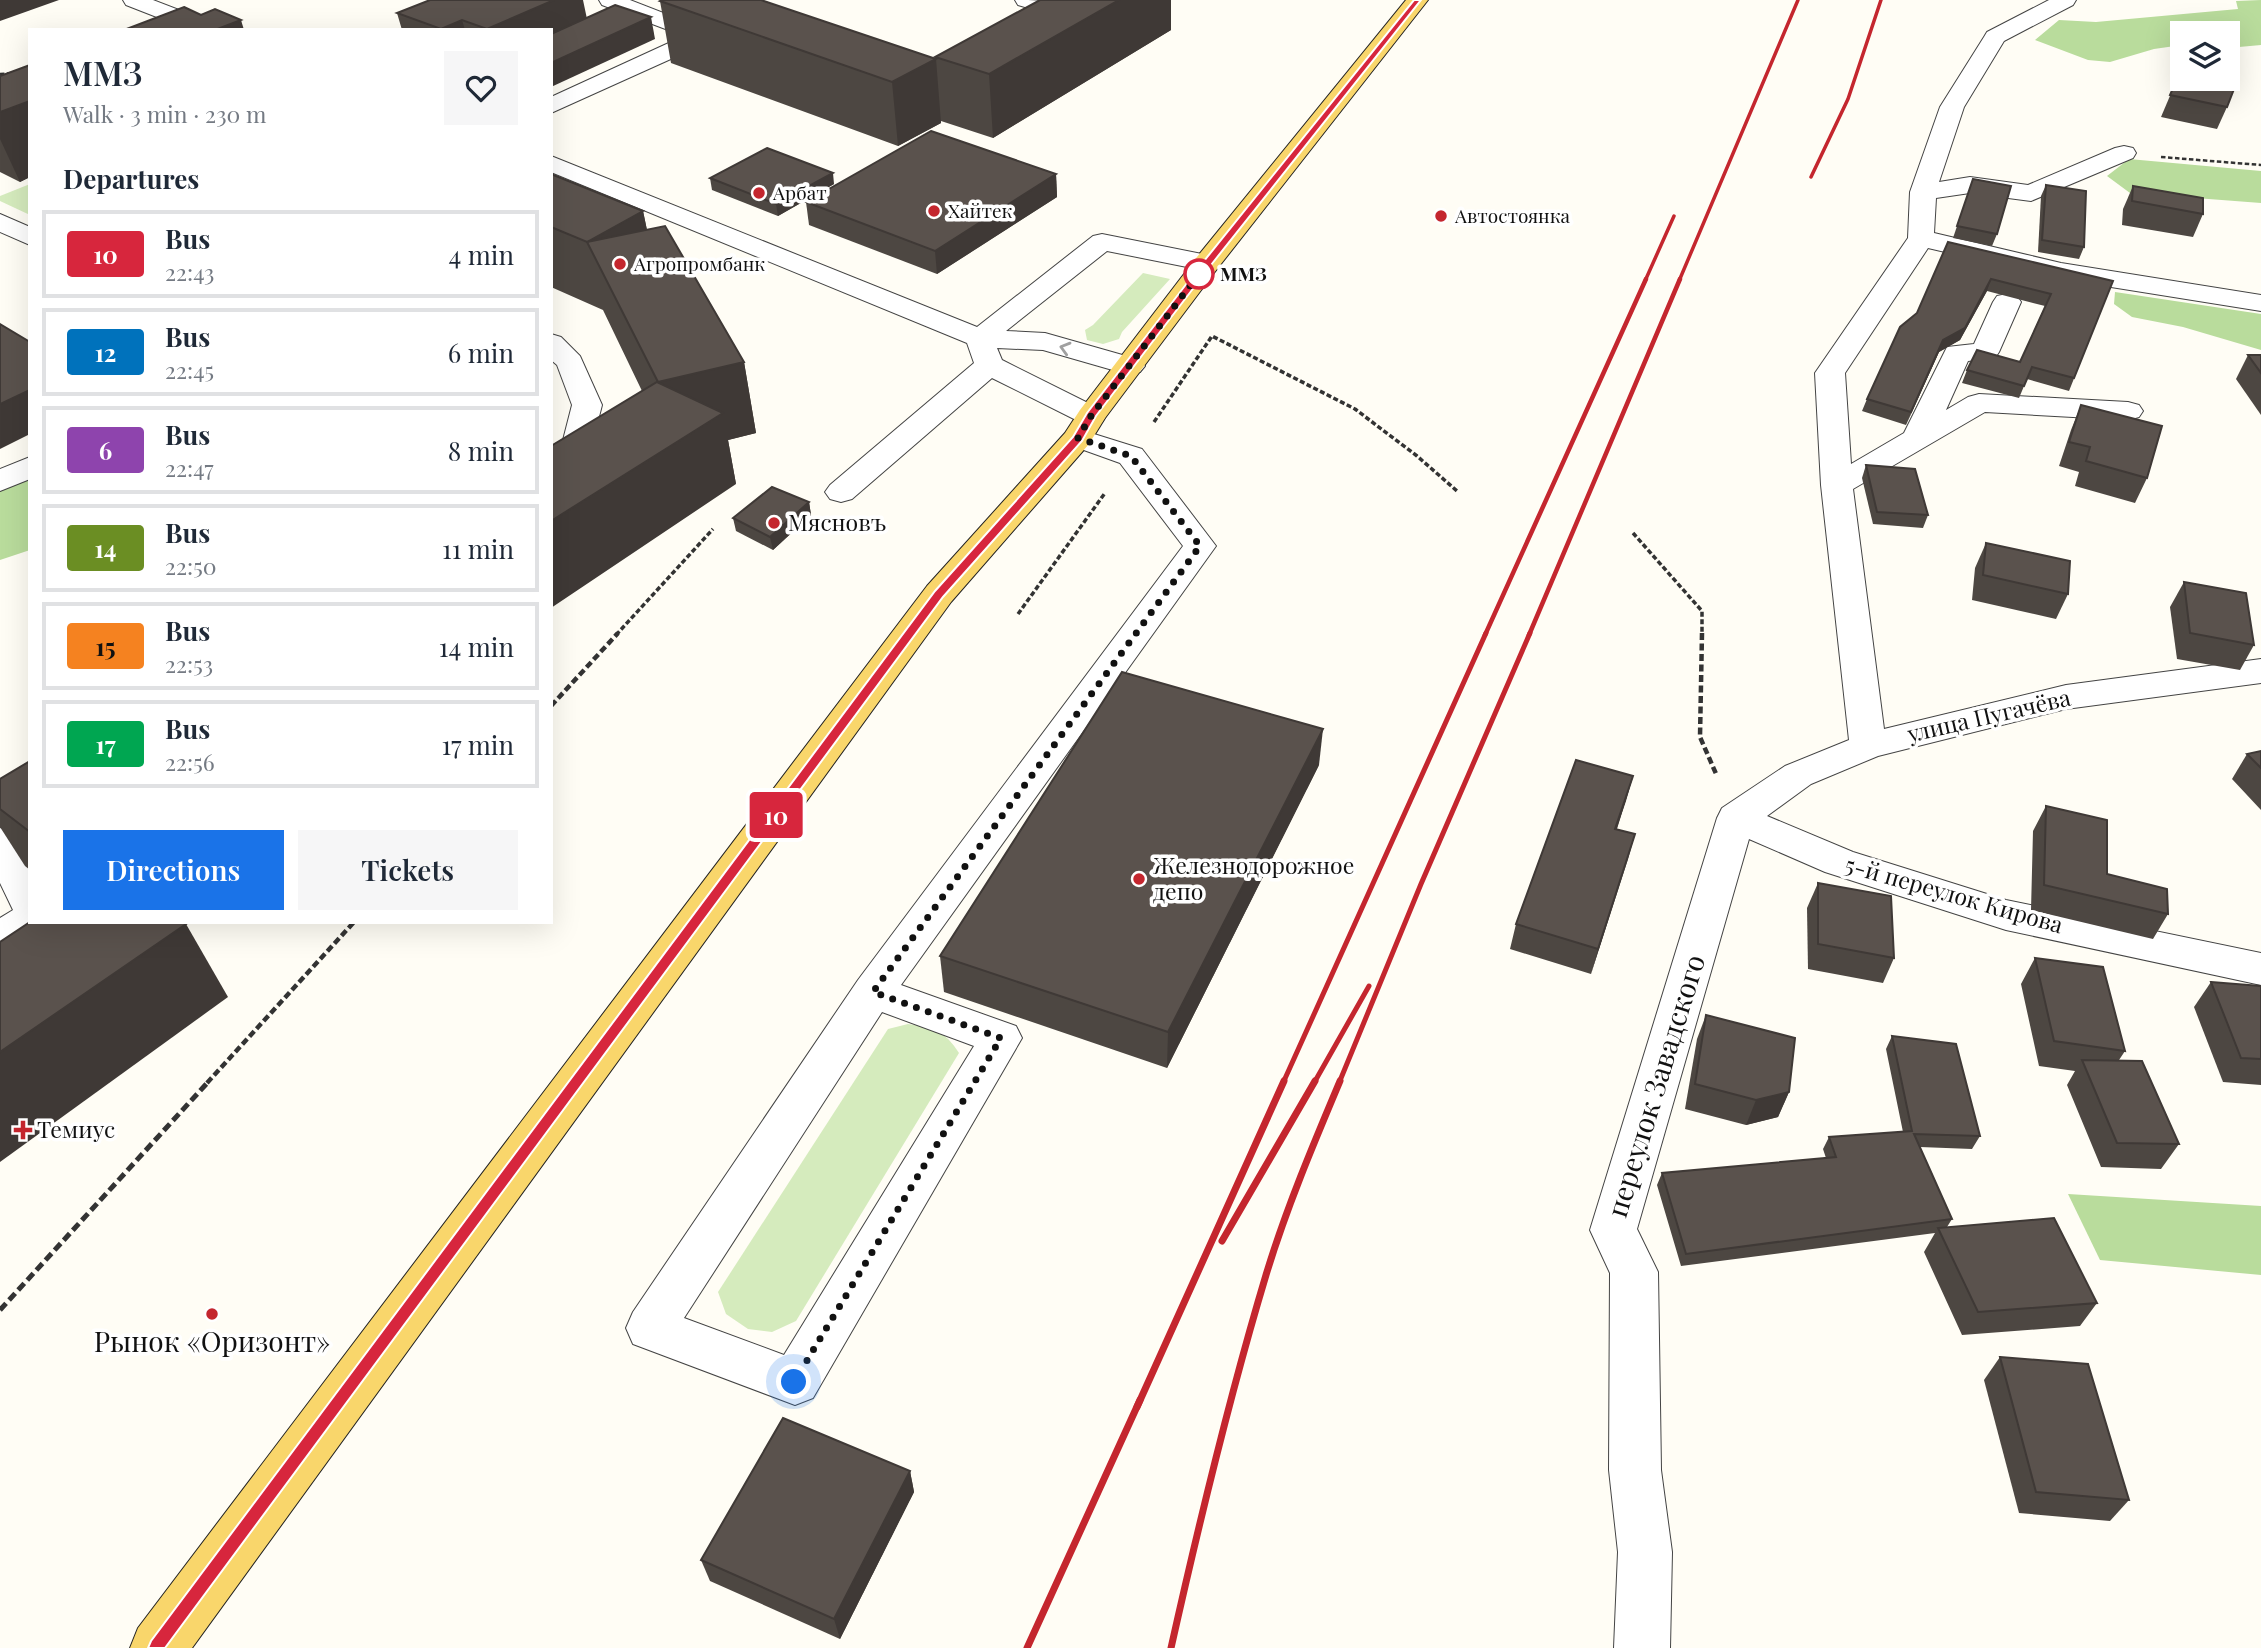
<!DOCTYPE html>
<meta charset="utf-8">
<style>
:root{--surface:#fff;--page:#f6f6f7;--text:#1f2937;--muted:#747a83;--line:#e0e1e3;--accent:#1a73e8}
body{margin:0;font-family:"Playfair Display",serif;background:var(--page);color:var(--text);height:100vh;display:flex;flex-direction:column;font-size:26px;white-space:nowrap}
*{box-sizing:border-box;margin:0}
p{font-size:23px;color:var(--muted)}
.icon{flex:none;width:38px;height:38px;fill:none;stroke:currentColor;stroke-width:2;stroke-linecap:round;stroke-linejoin:round}
.map{position:relative;flex:1;overflow:hidden}
.sheet{position:absolute;left:28px;top:28px;width:525px;height:896px;display:flex;flex-direction:column;background:var(--surface);border-radius:0px;box-shadow:0 7px 28px #0002}
.sheet>*{flex:none}
.badge{padding:0 14px;border-radius:5px;font-size:24px;line-height:46px}
.fabs{position:absolute;left:2170px;top:21px;display:grid;gap:14px}
.fabs a{display:grid;place-items:center;width:70px;height:70px;border-radius:0px;background:var(--surface);box-shadow:0 7px 28px #0002;font-size:35px}
.you{position:absolute;width:35px;height:35px;margin:-18px;border:5px solid #fff;border-radius:50%;background:#1a73e8;box-shadow:0 0 0 10px #1a73e833}
.map>.badge{position:absolute;translate:-50% -50%;box-shadow:0 0 0 4px #fff}
h2{padding:0 35px;font-size:26px;line-height:63px}
.round{display:grid;place-items:center;flex:none;width:74px;height:74px;border-radius:0px;background:var(--page)}
.summary{display:flex;align-items:center;justify-content:space-between;height:119px;padding:0 35px}
h1{font-size:33px;font-weight:600;line-height:52px}
.cta{display:flex;gap:14px;margin-top:auto;padding:14px 35px}
.cta a{flex:1;height:80px;border-radius:0px;background:var(--accent);color:#fff;font-size:28px;font-weight:600;line-height:80px;text-align:center}
.cta a+a{background:var(--page);color:var(--text)}
ul{padding:0;list-style:none}
li{display:flex;align-items:center;gap:21px;height:88px;margin:0 14px 10px;padding:0 21px;border:4px solid var(--line);border-radius:0px}
li div{flex:1}
li b{display:block;font-size:26px}
li em{font-style:normal}
li .badge{min-width:77px;font-weight:700;text-align:center}
.map>svg:first-child{display:block}
</style>
<div class="map">
<svg width="2261" height="1648" viewBox="0 0 2261 1648">
<rect width="100%" height="100%" fill="#fffdf5"/>
<g fill="#d5ebbd">
<path d="M 30,184 L 30,215 L 0,201 L 0,196 Z"/>
<path d="M 1143,273 L 1170,279 L 1122,332 L 1119,339 L 1103,344 L 1087,340 L 1085,330 L 1093,325 Z"/>
<path d="M 908,1024 C 934,1028 944,1030 959,1053 L 796,1321 L 772,1332 L 748,1329 L 726,1314 L 718,1292 L 888,1029 Z"/>
</g>
<g fill="#b9dc9c">
<path d="M 2261,0 L 2261,45 L 2228,48 L 2228,33 L 2182,33 L 2182,45 L 2154,49 L 2110,62 L 2088,60 L 2035,40 L 2059,20 L 2096,22 L 2238,9 L 2236,1 Z"/>
<path d="M 2129,159 L 2261,171 L 2261,203 L 2130,193 L 2107,176 Z"/>
<path d="M 2115,292 L 2261,314 L 2261,350 L 2183,327 L 2132,317 L 2114,304 Z"/>
<path d="M 30,471 L 30,550 L 0,560 L 0,486 Z"/>
<path d="M 2068,1194 L 2261,1206 L 2261,1275 L 2100,1260 Z"/>
</g>
<g fill="none" stroke-linecap="round" stroke-linejoin="round">
<g stroke="#444" stroke-width="2">
<g id="minor">
<path d="M 123,0 L 153,0 L 218,25 L 221,30 L 190,30 L 126,5 Z"/>
<path d="M 599,0 L 630,0 L 702,28 L 716,23 L 724,25 L 727,30 L 724,35 L 551,113 L 551,97 L 684,36 L 602,5 Z"/>
<path d="M 1015,0 C 1033,0 1071,0 1082,14 C 1075,24 1062,29 1050,26 L 1047,21 L 1052,15 L 1018,5 Z"/>
<path d="M 2049,0 L 2076,0 L 2073,5 L 2004,41 L 1964,107 L 1939,182 L 1970,177 L 2028,185 L 2115,148 L 2124,146 L 2133,148 L 2136,153 L 2133,158 L 2031,201 L 1970,193 L 1936,198 L 1934,233 L 2061,263 L 2261,295 L 2261,311 L 2061,279 L 1928,248 L 1845,373 L 1851,464 L 1904,433 L 1947,347 L 1974,344 L 1993,302 L 1997,296 L 2007,294 L 2017,296 L 2021,302 L 1999,352 L 1995,358 L 1968,361 L 1946,410 L 1968,397 L 1979,394 L 2128,402 L 2139,405 L 2143,411 L 2139,417 L 2128,420 L 1985,412 L 1853,489 L 1884,729 L 2066,685 L 2261,659 L 2261,683 L 2066,709 L 1878,756 L 1811,784 L 1767,816 L 1853,852 L 2006,900 L 2261,953 L 2261,985 L 2006,930 L 1825,872 L 1749,839 L 1637,1229 L 1658,1272 L 1661,1470 L 1672,1552 L 1670,1648 L 1614,1648 L 1618,1552 L 1609,1470 L 1610,1273 L 1590,1230 L 1717,818 L 1722,808 L 1785,766 L 1849,740 L 1821,485 L 1815,373 L 1908,238 L 1910,192 L 1940,107 L 1984,37 L 1987,32 Z"/>
<path d="M 551,156 L 977,327 L 1093,236 L 1102,234 L 1217,257 L 1221,263 L 1217,269 L 1207,271 L 1107,251 L 1006,331 L 1045,333 L 1140,360 L 1145,366 L 1140,372 L 1130,375 L 1043,350 L 997,348 L 1002,360 L 1102,410 L 1106,416 L 1102,422 L 1091,425 L 1080,422 L 992,378 L 852,499 L 841,502 L 830,499 L 825,492 L 830,485 L 974,363 L 967,343 L 551,172 Z"/>
<path d="M 0,214 L 30,227 L 30,245 L 0,232 Z"/>
<path d="M 551,334 L 561,337 L 580,356 L 602,405 L 591,448 L 587,455 L 562,471 L 551,473 L 551,450 L 562,444 L 572,405 L 557,365 L 551,360 Z"/>
<path d="M 1078,429 L 1142,449 L 1216,546 L 901,985 L 1016,1026 L 1022,1038 L 813,1398 L 795,1405 L 633,1344 L 626,1328 L 633,1312 L 858,980 L 1183,546 L 1120,463 L 1067,444 L 1063,438 L 1067,432 ZM 882,1012 L 974,1046 L 784,1355 L 684,1318 Z"/>
<path d="M 30,457 L 30,479 L 0,491 L 0,469 Z"/>
<path d="M 0,828 L 14,832 L 30,863 L 30,922 L 48,922 C 40,938 17,949 0,955 L 0,918 L 13,910 L 0,883 Z"/>
</g>
</g>
<g stroke="#222" stroke-width="2">
<path id="major" d="M 1406,0 L 1428,0 L 1217,269 L 1105,418 L 1089,444 L 951,602 L 192,1648 L 130,1648 L 138,1628 L 927,586 L 1065,433 L 1080,410 L 1197,257 Z"/>
</g>
<g stroke="#333" stroke-width="2.5" stroke-dasharray="4.5 2.5" stroke-linecap="butt">
<path d="M 0,74 L 13,73"/>
<path d="M 2161,157 L 2261,165"/>
</g>
<g stroke="#333" stroke-width="3.5" stroke-dasharray="5 2.5" stroke-linecap="butt">
<path d="M 1154,422 L 1212,336 L 1355,409 L 1417,456 L 1457,491"/>
<path d="M 1633,533 L 1702,611 L 1702,635"/>
<path d="M 1018,614 L 1105,493"/>
<path d="M 616,635 L 713,529"/>
</g>
<g stroke="#333" stroke-width="4.5" stroke-dasharray="7 3.5" stroke-linecap="butt">
<path d="M 1702,633 L 1700,737 L 1717,776"/>
<path d="M 551,706 L 618,633"/>
<path d="M 207,1083 L 354,922"/>
</g>
<path stroke="#333" stroke-width="5" stroke-dasharray="9 4.5" stroke-linecap="butt" d="M 0,1310 L 209,1081"/>
<use href="#minor" fill="#fff" fill-rule="evenodd"/>
<use href="#major" fill="#f9d66b" fill-rule="evenodd"/>
<g stroke="#c4262e" stroke-width="3.5">
<path d="M 1811,177 L 1848,99 L 1881,0"/>
<path d="M 1645,281 L 1674,216"/>
<path d="M 1679,281 L 1798,0"/>
</g>
<g stroke="#c4262e" stroke-width="4.5">
<path d="M 1485,635 L 1646,279"/>
<path d="M 1529,635 L 1680,279"/>
</g>
<g stroke="#c4262e" stroke-width="5">
<path d="M 1283,1083 L 1486,633"/>
<path d="M 1314,1083 L 1369,986"/>
<path d="M 1339,1083 L 1421,884 L 1530,633"/>
</g>
<g stroke="#c4262e" stroke-width="7">
<path d="M 1222,1241 L 1315,1081"/>
<path d="M 1137,1407 L 1284,1081"/>
<path d="M 1027,1648 L 1140,1400"/>
<path d="M 1171,1648 C 1199,1523 1229,1398 1266,1275 C 1286,1209 1313,1145 1340,1081"/>
</g>
</g>
<g fill="#4d4742">
<path d="M 1040,0 L 1171,0 L 1171,30 L 993,138 L 941,121 L 941,123 L 898,146 L 671,63 L 660,1 L 935,59 L 935,57 Z"/>
<path d="M 397,13 L 587,18 L 655,39 L 551,30 L 402,30 Z"/>
<path d="M 30,65 L 30,177 L 20,182 L 0,172 L 0,76 Z"/>
<path d="M 2178,77 L 2227,107 L 2217,129 L 2161,117 Z"/>
<path d="M 551,174 L 643,211 L 647,230 L 744,362 L 756,433 L 728,440 L 736,484 L 642,391 L 603,310 L 551,287 Z"/>
<path d="M 1056,174 L 1057,197 L 937,274 L 809,225 L 806,202 Z"/>
<path d="M 710,178 L 834,184 L 778,216 L 712,190 Z"/>
<path d="M 1973,179 L 1997,234 L 1992,246 L 1953,238 Z"/>
<path d="M 2046,185 L 2084,247 L 2079,259 L 2038,252 L 2041,196 Z"/>
<path d="M 2133,186 L 2203,214 L 2193,237 L 2122,225 L 2123,209 Z"/>
<path d="M 1948,242 L 2113,281 L 2069,391 L 2027,379 L 2019,398 L 1962,383 L 1967,370 L 2020,362 L 2045,306 L 1987,291 L 1960,340 L 1939,352 L 1906,425 L 1862,411 L 1867,399 L 1917,313 Z"/>
<path d="M 2248,355 L 2261,355 L 2261,415 L 2236,379 Z"/>
<path d="M 2081,405 L 2147,478 L 2135,503 L 2075,486 L 2079,472 L 2059,466 L 2071,430 Z"/>
<path d="M 1866,465 L 1928,515 L 1923,528 L 1873,524 L 1862,478 Z"/>
<path d="M 809,502 L 811,515 L 773,550 L 736,531 L 733,518 Z"/>
<path d="M 1986,543 L 2068,594 L 2056,619 L 1972,600 L 1975,568 Z"/>
<path d="M 2184,582 L 2254,645 L 2240,670 L 2177,659 L 2170,607 Z"/>
<path d="M 2261,751 L 2261,810 L 2232,779 L 2247,754 Z"/>
<path d="M 30,761 L 30,870 L 25,866 L 0,827 L 0,779 Z"/>
<path d="M 1319,765 L 1167,1068 L 944,992 L 940,956 Z"/>
<path d="M 1633,776 L 1617,829 L 1635,834 L 1591,974 L 1510,949 L 1516,924 Z"/>
<path d="M 2046,806 L 2107,874 L 2168,914 L 2153,939 L 2031,910 L 2033,831 Z"/>
<path d="M 1818,883 L 1894,958 L 1883,983 L 1808,969 L 1807,908 Z"/>
<path d="M 2035,958 L 2125,1051 L 2119,1060 L 2179,1144 L 2161,1169 L 2101,1167 L 2067,1085 L 2075,1071 L 2039,1066 L 2021,984 Z"/>
<path d="M 2211,982 L 2261,986 L 2261,1085 L 2223,1082 L 2194,1007 Z"/>
<path d="M 1706,1015 L 1789,1092 L 1778,1117 L 1746,1125 L 1685,1109 L 1697,1039 Z"/>
<path d="M 1892,1036 L 1980,1136 L 1972,1149 L 1920,1147 L 1952,1219 L 1947,1227 L 2097,1303 L 2080,1326 L 1962,1335 L 1924,1252 L 1935,1233 L 1681,1266 L 1657,1185 L 1662,1173 L 1826,1158 L 1823,1149 L 1829,1137 L 1903,1132 L 1886,1049 Z"/>
<path d="M 2000,1357 L 2129,1500 L 2110,1521 L 2019,1513 L 1984,1380 Z"/>
<path d="M 910,1471 L 914,1492 L 840,1639 L 710,1581 L 701,1560 Z"/>
</g>
<g fill="#3f3936">
<path d="M 0,0 L 59,0 L 0,21 Z"/>
<path d="M 554,0 L 583,0 L 587,19 L 551,35 L 551,30 L 488,30 L 487,29 Z"/>
<path d="M 1119,0 L 1171,0 L 1171,30 L 993,138 L 989,74 Z"/>
<path d="M 651,17 L 655,39 L 551,87 L 551,63 Z"/>
<path d="M 241,20 L 244,30 L 215,30 Z"/>
<path d="M 462,20 L 465,30 L 441,30 L 441,29 Z"/>
<path d="M 936,59 L 941,123 L 898,146 L 892,82 Z"/>
<path d="M 30,101 L 30,177 L 20,182 L 0,139 L 0,112 Z"/>
<path d="M 833,173 L 834,184 L 778,216 L 776,204 Z"/>
<path d="M 1056,174 L 1057,197 L 937,274 L 935,251 Z"/>
<path d="M 643,211 L 657,279 L 587,242 L 603,310 L 587,242 Z"/>
<path d="M 1991,279 L 1987,291 L 1960,340 L 1939,352 L 1906,425 L 1943,340 Z"/>
<path d="M 744,362 L 756,433 L 728,440 L 736,484 L 551,608 L 551,521 L 658,382 Z"/>
<path d="M 30,390 L 30,434 L 0,449 L 0,404 Z"/>
<path d="M 809,502 L 811,515 L 773,550 L 770,537 Z"/>
<path d="M 1323,729 L 1319,765 L 1167,1068 L 1168,1032 Z"/>
<path d="M 1633,776 L 1626,801 L 1608,854 L 1615,829 Z"/>
<path d="M 1635,834 L 1628,859 L 1591,974 L 1598,949 Z"/>
<path d="M 186,924 L 228,997 L 0,1162 L 0,1052 Z"/>
<path d="M 1789,1092 L 1778,1117 L 1746,1125 L 1756,1100 Z"/>
<path d="M 910,1471 L 914,1492 L 840,1639 L 834,1619 Z"/>
</g>
<g fill="#5a524d" stroke="#3f3936" stroke-width="2">
<path d="M 430,0 L 554,0 L 487,29 L 462,20 L 441,29 L 397,13 Z"/>
<path d="M 662,0 L 761,0 L 936,59 L 892,82 L 660,1 Z"/>
<path d="M 1040,0 L 1119,0 L 989,74 L 935,57 Z"/>
<path d="M 615,5 L 651,17 L 551,63 L 551,34 Z"/>
<path d="M 184,7 L 201,15 L 215,9 L 241,20 L 215,30 L 124,30 Z"/>
<path d="M 30,65 L 30,101 L 0,112 L 0,76 Z"/>
<path d="M 2178,77 L 2234,89 L 2227,107 L 2170,95 Z"/>
<path d="M 931,131 L 1056,174 L 935,251 L 806,202 Z"/>
<path d="M 767,148 L 833,173 L 776,204 L 710,178 Z"/>
<path d="M 551,174 L 643,211 L 587,242 L 551,227 Z"/>
<path d="M 1973,179 L 2011,186 L 1997,234 L 1957,226 Z"/>
<path d="M 2046,185 L 2086,191 L 2084,247 L 2042,240 Z"/>
<path d="M 2133,186 L 2203,198 L 2203,214 L 2132,201 Z"/>
<path d="M 665,226 L 744,362 L 658,382 L 587,242 Z"/>
<path d="M 1948,242 L 2113,281 L 2074,378 L 2032,367 L 2024,386 L 1967,370 L 1977,350 L 2020,362 L 2051,294 L 1991,279 L 1965,328 L 1943,340 L 1911,412 L 1867,399 L 1900,327 L 1917,313 Z"/>
<path d="M 0,324 L 30,342 L 30,390 L 0,404 Z"/>
<path d="M 2248,355 L 2261,355 L 2261,373 Z"/>
<path d="M 657,382 L 723,413 L 551,521 L 551,446 Z"/>
<path d="M 2081,405 L 2162,426 L 2147,478 L 2086,461 L 2090,447 L 2069,442 Z"/>
<path d="M 1866,465 L 1915,469 L 1928,515 L 1877,512 Z"/>
<path d="M 772,487 L 809,502 L 770,537 L 733,518 Z"/>
<path d="M 1986,543 L 2070,561 L 2068,594 L 1983,575 Z"/>
<path d="M 2184,582 L 2246,593 L 2254,645 L 2190,633 Z"/>
<path d="M 1122,672 L 1323,729 L 1168,1032 L 940,956 Z"/>
<path d="M 2261,751 L 2261,768 L 2247,754 Z"/>
<path d="M 1576,760 L 1633,776 L 1615,829 L 1635,834 L 1598,949 L 1516,924 Z"/>
<path d="M 30,761 L 30,832 L 0,809 L 0,779 Z"/>
<path d="M 2046,806 L 2107,820 L 2107,874 L 2167,889 L 2168,914 L 2044,885 Z"/>
<path d="M 1818,883 L 1891,896 L 1894,958 L 1818,944 Z"/>
<path d="M 30,922 L 184,922 L 186,924 L 0,1052 L 0,942 Z"/>
<path d="M 2035,958 L 2103,967 L 2125,1051 L 2054,1041 Z"/>
<path d="M 2211,982 L 2261,986 L 2261,1059 L 2241,1058 Z"/>
<path d="M 1706,1015 L 1795,1038 L 1789,1092 L 1756,1100 L 1695,1084 Z"/>
<path d="M 1892,1036 L 1956,1044 L 1980,1136 L 1914,1134 L 1952,1219 L 1686,1254 L 1662,1173 L 1836,1157 L 1829,1137 L 1912,1131 Z"/>
<path d="M 2082,1060 L 2142,1061 L 2179,1144 L 2117,1143 Z"/>
<path d="M 2054,1218 L 2097,1303 L 1978,1312 L 1938,1228 Z"/>
<path d="M 2000,1357 L 2088,1364 L 2129,1500 L 2036,1492 Z"/>
<path d="M 783,1418 L 910,1471 L 834,1619 L 701,1560 Z"/>
</g>
<defs><path id="oneway-chevron" d="M-2-3.5L2.5 0L-2 3.5" fill="none" stroke-width="1.6" stroke-linecap="round" stroke-linejoin="round" transform="scale(1.75)"/></defs>
<use stroke="#a0a0a0" href="#oneway-chevron" transform="translate(1065 348) rotate(-164)"/>
<path fill="#d7263d" stroke="#fff" stroke-width="2" d="M 1414,0 L 1421,0 L 1211,265 L 1096,416 L 1082,441 L 943,597 L 165,1648 L 148,1648 L 151,1641 L 935,591 L 1073,437 L 1087,413 L 1204,261 Z"/>
<g fill="none" stroke-linecap="round" stroke-linejoin="round">
<path stroke="#111" stroke-width="7" stroke-dasharray="0 12.6" d="M 794,1382 L 1001,1038 L 873,992 L 1200,546 L 1131,456 L 1078,438 L 1091,416 L 1199,274"/>
</g>
<g fill="#c4262e" stroke="#fff" stroke-width="2.5">
<circle cx="759" cy="193" r="7"/>
<circle cx="934" cy="211" r="7"/>
<circle cx="1441" cy="216" r="7"/>
<circle cx="620" cy="264" r="7"/>
<circle cx="774" cy="523" r="7"/>
<circle cx="1139" cy="879" r="7"/>
<path d="M19.5 1119.5h7v7h7v7h-7v7h-7v-7h-7v-7h7z"/>
<circle cx="212" cy="1314" r="7"/>
</g>
<circle fill="#fff" stroke="#d7263d" stroke-width="3.5" cx="1199" cy="274" r="14"/>
<g text-anchor="middle" stroke-width="7" stroke-linejoin="round" paint-order="stroke">
<g font-size="19" fill="#111" stroke="#fff" text-anchor="start">
<text x="773" y="200">Арбат</text>
<text x="948" y="218">Хайтек</text>
<text x="1455" y="223">Автостоянка</text>
<text x="634" y="271">Агропромбанк</text>
</g>
<g font-size="19" font-weight="bold" fill="#111" stroke="#fff" text-anchor="start">
<text x="1220" y="281">ММЗ</text>
</g>
<g font-size="23" fill="#111" stroke="#fff" text-anchor="start">
<text x="788" y="531">Мясновъ</text>
<text x="1153" y="874">Железнодорожное<tspan x="1153" dy="26">депо</tspan></text>
<text x="37" y="1138">Темиус</text>
</g>
<g font-size="23" fill="#111" stroke="#fff">
<text transform="translate(1989 716) rotate(-13)" y="8">улица Пугачёва</text>
<text transform="translate(1954 895) rotate(16)" y="8">5-й переулок Кирова</text>
</g>
<g font-size="28" fill="#111" stroke="#fff">
<text transform="translate(1656 1086) rotate(-73)" y="10">переулок Завадского</text>
</g>
<g font-size="28" fill="#111" stroke="#fff">
<text x="212" y="1352">Рынок «Оризонт»</text>
</g>
</g>
</svg>
<div class="fabs">
<a><svg class="icon" aria-label="layers" viewBox="0 0 24 24"><path d="M12 4l9 5-9 5-9-5zM3 14l9 5 9-5"/></svg></a>
</div>
<div class="you" style="left:794px;top:1382px"></div>
<b class="badge" style="left:776px;top:815px;background:#d7263d;color:#fff">10</b>
<section class="sheet">
<div class="summary"><div><h1>ММЗ</h1><p>Walk · 3 min · 230 m</p></div><a class="round"><svg class="icon" aria-label="heart" viewBox="0 0 24 24"><path d="M12 20l-8-8c-3-5 5-10 8-4 3-6 11-1 8 4z"/></svg></a></div>
<h2>Departures</h2>
<ul>
<li><span class="badge" style="background:#d7263d;color:#fff">10</span><div><b>Bus</b><p>22:43</p></div><em>4 min</em></li>
<li><span class="badge" style="background:#0072bc;color:#fff">12</span><div><b>Bus</b><p>22:45</p></div><em>6 min</em></li>
<li><span class="badge" style="background:#8e44ad;color:#fff">6</span><div><b>Bus</b><p>22:47</p></div><em>8 min</em></li>
<li><span class="badge" style="background:#6b8e23;color:#fff">14</span><div><b>Bus</b><p>22:50</p></div><em>11 min</em></li>
<li><span class="badge" style="background:#f58220;color:#111">15</span><div><b>Bus</b><p>22:53</p></div><em>14 min</em></li>
<li><span class="badge" style="background:#00a651;color:#fff">17</span><div><b>Bus</b><p>22:56</p></div><em>17 min</em></li>
</ul>
<div class="cta"><a>Directions</a><a>Tickets</a></div>
</section>
</div>
